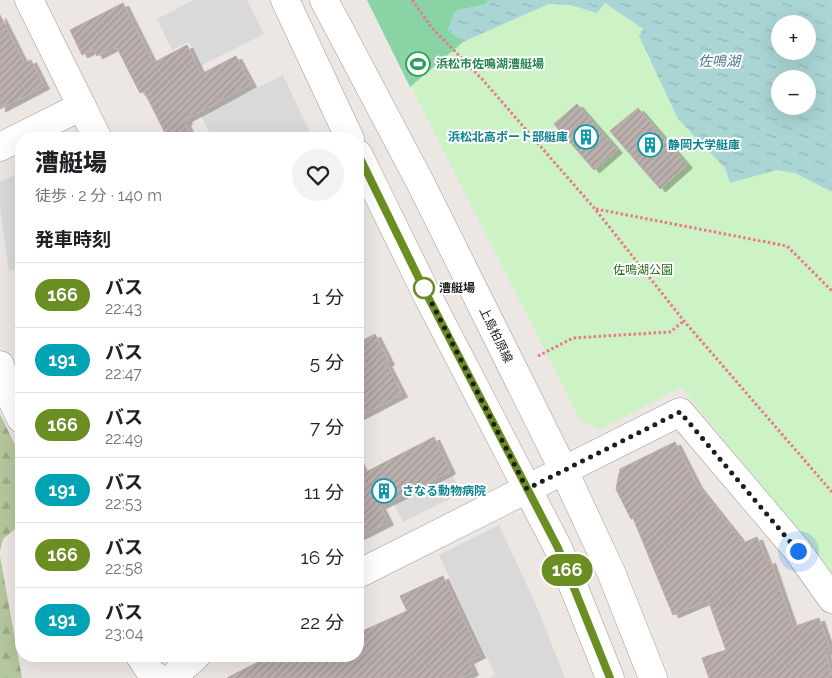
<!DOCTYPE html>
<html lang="ja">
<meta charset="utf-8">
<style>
:root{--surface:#fff;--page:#f2f2f2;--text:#202124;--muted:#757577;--line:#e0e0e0}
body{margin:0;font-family:Raleway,"Noto Sans JP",sans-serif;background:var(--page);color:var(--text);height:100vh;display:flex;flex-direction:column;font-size:19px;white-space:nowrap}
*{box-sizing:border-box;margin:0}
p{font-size:16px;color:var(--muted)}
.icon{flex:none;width:28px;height:28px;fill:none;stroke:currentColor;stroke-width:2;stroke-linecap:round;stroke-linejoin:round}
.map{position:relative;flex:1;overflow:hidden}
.drawer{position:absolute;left:15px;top:132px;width:349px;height:530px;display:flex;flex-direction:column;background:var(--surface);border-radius:20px;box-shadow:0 5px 20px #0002}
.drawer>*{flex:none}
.badge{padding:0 10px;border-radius:16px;font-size:18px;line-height:32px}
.tools{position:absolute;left:771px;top:15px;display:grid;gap:10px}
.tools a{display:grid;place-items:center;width:45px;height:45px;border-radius:50%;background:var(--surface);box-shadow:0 5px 20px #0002;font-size:25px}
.you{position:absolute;width:25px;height:25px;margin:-12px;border:4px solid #fff;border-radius:50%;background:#1a73e8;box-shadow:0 0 0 8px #1a73e833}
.map>.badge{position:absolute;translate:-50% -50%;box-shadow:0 0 0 2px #fff}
h2{padding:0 20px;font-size:19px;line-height:45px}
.round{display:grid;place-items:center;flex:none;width:52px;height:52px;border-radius:26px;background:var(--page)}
.headline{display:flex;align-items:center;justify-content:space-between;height:85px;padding:0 20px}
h1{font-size:24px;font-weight:800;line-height:38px}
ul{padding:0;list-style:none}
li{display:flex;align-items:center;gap:15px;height:65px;padding:0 20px;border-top:1px solid var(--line)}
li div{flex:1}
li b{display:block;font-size:19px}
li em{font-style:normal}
li .badge{min-width:55px;font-weight:700;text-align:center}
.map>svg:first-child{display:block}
</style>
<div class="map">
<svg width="832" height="678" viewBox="0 0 832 678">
<defs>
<pattern id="forest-firs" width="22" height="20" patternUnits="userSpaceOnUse" patternTransform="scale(1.25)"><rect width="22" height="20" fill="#b5c79d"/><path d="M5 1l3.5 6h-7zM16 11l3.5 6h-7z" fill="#9baa87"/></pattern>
<pattern id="water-ripples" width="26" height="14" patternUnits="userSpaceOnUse" patternTransform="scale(1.25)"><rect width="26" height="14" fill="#a9d5d4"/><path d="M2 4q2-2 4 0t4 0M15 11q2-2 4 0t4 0" fill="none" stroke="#91b6b6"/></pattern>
<pattern id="building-hatch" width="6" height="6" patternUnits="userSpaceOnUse" patternTransform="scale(1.25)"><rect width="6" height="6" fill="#baafad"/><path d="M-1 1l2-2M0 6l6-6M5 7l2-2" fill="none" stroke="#9f9694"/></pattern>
<filter id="shadow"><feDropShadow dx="5.5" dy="3" stdDeviation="0" flood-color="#0004"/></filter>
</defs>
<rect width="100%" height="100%" fill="#ede7e4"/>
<g fill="url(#forest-firs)">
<path d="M 0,414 L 21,457 L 21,524 L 3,539 L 0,551 Z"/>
<path d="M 0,556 L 22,678 L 0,678 Z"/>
</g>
<path fill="#cdf2c5" d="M 367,0 L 488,0 L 463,42 L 549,4 L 570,5 L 597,13 L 604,3 L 643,29 L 678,119 L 725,168 L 730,183 L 777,170 L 795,173 L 832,192 L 832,577 L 822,561 L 681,387 L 599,430 L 581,421 Z"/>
<path fill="#8ad3a4" d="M 367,0 L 488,0 L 487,4 L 455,11 L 448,30 L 463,42 L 410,87 Z"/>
<g fill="#d9d9d9">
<path d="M 194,0 L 247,0 L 264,34 L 201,66 L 189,42 L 172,50 L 157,19 Z"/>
<path d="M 283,75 L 313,139 L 213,139 L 201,116 Z"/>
<path d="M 21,172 L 21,265 L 9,272 L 0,206 L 0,182 Z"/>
<path d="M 452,475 L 461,493 L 403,522 L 394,504 Z"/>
<path d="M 499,525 L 537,607 L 565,678 L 489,678 L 495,675 L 439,555 Z"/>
</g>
<path fill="url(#water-ripples)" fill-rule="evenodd" d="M 488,0 L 832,0 L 832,192 L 795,173 L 777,170 L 730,183 L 725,168 L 678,119 L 639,36 L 643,29 L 605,3 L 597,13 L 570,5 L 549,4 L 463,42 L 448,30 L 455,11 L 486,4 ZM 780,24 L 808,24 L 808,51 L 780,51 ZM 780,79 L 808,79 L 808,106 L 780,106 Z"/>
<g fill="url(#building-hatch)" stroke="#bdaba8" filter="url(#shadow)">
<path d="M 123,3 L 153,63 L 187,45 L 201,74 L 236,56 L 251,84 L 186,119 L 187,121 L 185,123 L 193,139 L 168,139 L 144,91 L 140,93 L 116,46 L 97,56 L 94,49 L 82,55 L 70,30 Z"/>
<path d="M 0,15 L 24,63 L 31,60 L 44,86 L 0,109 Z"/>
<path d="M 577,104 L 617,150 L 594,170 L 554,124 Z"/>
<path d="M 638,108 L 687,165 L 660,189 L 610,131 Z"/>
<path d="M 375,334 L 389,362 L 386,363 L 402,394 L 358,417 L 358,343 Z"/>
<path d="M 434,437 L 450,471 L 380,506 L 388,522 L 358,537 L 358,460 L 364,473 Z"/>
<path d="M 675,442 L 697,485 L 743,543 L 757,537 L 767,562 L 770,560 L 793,627 L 819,618 L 830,650 L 825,652 L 832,678 L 709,678 L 702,658 L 726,650 L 708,600 L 673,615 L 633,518 L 631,519 L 616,489 L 620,469 Z"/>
<path d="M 443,576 L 480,655 L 468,661 L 473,672 L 461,678 L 227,678 L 270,656 L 358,656 L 358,633 L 407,611 L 400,596 Z"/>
</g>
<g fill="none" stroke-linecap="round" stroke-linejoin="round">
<g stroke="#9a9a9a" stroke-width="29">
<g id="minor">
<path d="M 29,0 L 98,139"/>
<path d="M 285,0 L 350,139"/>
<path d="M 324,0 L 420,182 L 564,471 L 611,572 L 653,678"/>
<path d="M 0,147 L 82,106"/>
<path d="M 358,154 L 427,295 L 558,548 L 610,678"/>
<path d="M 0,365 L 9,393 L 21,419"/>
<path d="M 358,574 L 680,412 L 798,551 L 832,599"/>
<path d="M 140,656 L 151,673 L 159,678"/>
<path d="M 175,678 L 178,672 L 196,656"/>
</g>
</g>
<g stroke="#e9788b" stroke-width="3" stroke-dasharray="2.5 2.5" stroke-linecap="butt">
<path d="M 412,0 L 432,28 L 482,79 L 595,209 L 684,321 L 832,492"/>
<path d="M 596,209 L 787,246 L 832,291"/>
<path d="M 538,356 L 573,338 L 670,332 L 684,321"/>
</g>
<use href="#minor" stroke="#fff" stroke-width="28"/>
</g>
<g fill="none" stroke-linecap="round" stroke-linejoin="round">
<g stroke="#fff" stroke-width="11">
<path id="line" d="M 358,154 L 427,295 L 558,548 L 610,678"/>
</g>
<use href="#line" stroke="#6b8e23" stroke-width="8"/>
<path stroke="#1d1d1d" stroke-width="5" stroke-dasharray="0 9" d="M 424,288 L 527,489 L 680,412 L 798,551"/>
</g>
<defs>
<g id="stadium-ring" transform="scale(1.25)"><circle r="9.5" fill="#fff" stroke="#2e9e5b" stroke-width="1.5"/><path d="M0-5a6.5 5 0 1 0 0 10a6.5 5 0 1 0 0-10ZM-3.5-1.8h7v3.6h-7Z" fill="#2e9e5b"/></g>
<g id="building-ring" transform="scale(1.25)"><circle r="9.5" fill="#fff" stroke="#0f9aa8" stroke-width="1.5"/><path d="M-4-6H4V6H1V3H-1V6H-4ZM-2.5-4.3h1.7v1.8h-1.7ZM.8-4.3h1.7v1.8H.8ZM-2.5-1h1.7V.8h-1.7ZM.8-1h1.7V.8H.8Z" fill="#0f9aa8"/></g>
</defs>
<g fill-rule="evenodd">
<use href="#stadium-ring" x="418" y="64"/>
<use href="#building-ring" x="586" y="137"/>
<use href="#building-ring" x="650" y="145"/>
<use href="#building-ring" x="384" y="491"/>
</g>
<circle fill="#fff" stroke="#6b8e23" stroke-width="2.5" cx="424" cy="288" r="10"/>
<g text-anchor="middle" stroke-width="4" stroke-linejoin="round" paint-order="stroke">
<g font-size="12" font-weight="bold" fill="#27864d" stroke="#fff" text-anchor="start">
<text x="436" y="68">浜松市佐鳴湖漕艇場</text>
</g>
<g font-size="12" font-weight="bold" fill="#0d838f" stroke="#fff" text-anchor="start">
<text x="568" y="141" text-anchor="end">浜松北高ボート部艇庫</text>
<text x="668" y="149">静岡大学艇庫</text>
<text x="402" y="495">さなる動物病院</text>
</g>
<g font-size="12" fill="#276d18" stroke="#fff">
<text x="643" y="274">佐鳴湖公園</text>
</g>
<g font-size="12" font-weight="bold" fill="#1d1d1d" stroke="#fff" text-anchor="start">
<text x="439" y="292">漕艇場</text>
</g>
<g font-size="12" fill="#1d1d1d" stroke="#fff">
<text transform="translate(496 335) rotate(64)" y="4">上島柏原線</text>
</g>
<g font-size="14" font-style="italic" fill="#4b7c8b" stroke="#fff">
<text x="719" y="66">佐鳴湖</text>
</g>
</g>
</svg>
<div class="tools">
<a>+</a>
<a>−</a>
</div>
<div class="you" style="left:798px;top:551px"></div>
<b class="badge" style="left:567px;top:570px;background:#6b8e23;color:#fff">166</b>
<section class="drawer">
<div class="headline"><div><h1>漕艇場</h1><p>徒歩 · 2 分 · 140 m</p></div><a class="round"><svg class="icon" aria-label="heart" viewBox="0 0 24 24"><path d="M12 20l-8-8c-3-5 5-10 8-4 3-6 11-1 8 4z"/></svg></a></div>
<h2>発車時刻</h2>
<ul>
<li><span class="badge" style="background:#6b8e23;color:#fff">166</span><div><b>バス</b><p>22:43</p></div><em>1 分</em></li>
<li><span class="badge" style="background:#00a3b4;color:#fff">191</span><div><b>バス</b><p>22:47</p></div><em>5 分</em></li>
<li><span class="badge" style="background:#6b8e23;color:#fff">166</span><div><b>バス</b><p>22:49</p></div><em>7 分</em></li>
<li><span class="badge" style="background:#00a3b4;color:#fff">191</span><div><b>バス</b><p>22:53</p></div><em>11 分</em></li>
<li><span class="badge" style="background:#6b8e23;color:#fff">166</span><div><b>バス</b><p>22:58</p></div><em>16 分</em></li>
<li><span class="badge" style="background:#00a3b4;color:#fff">191</span><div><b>バス</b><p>23:04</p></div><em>22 分</em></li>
</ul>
</section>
</div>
